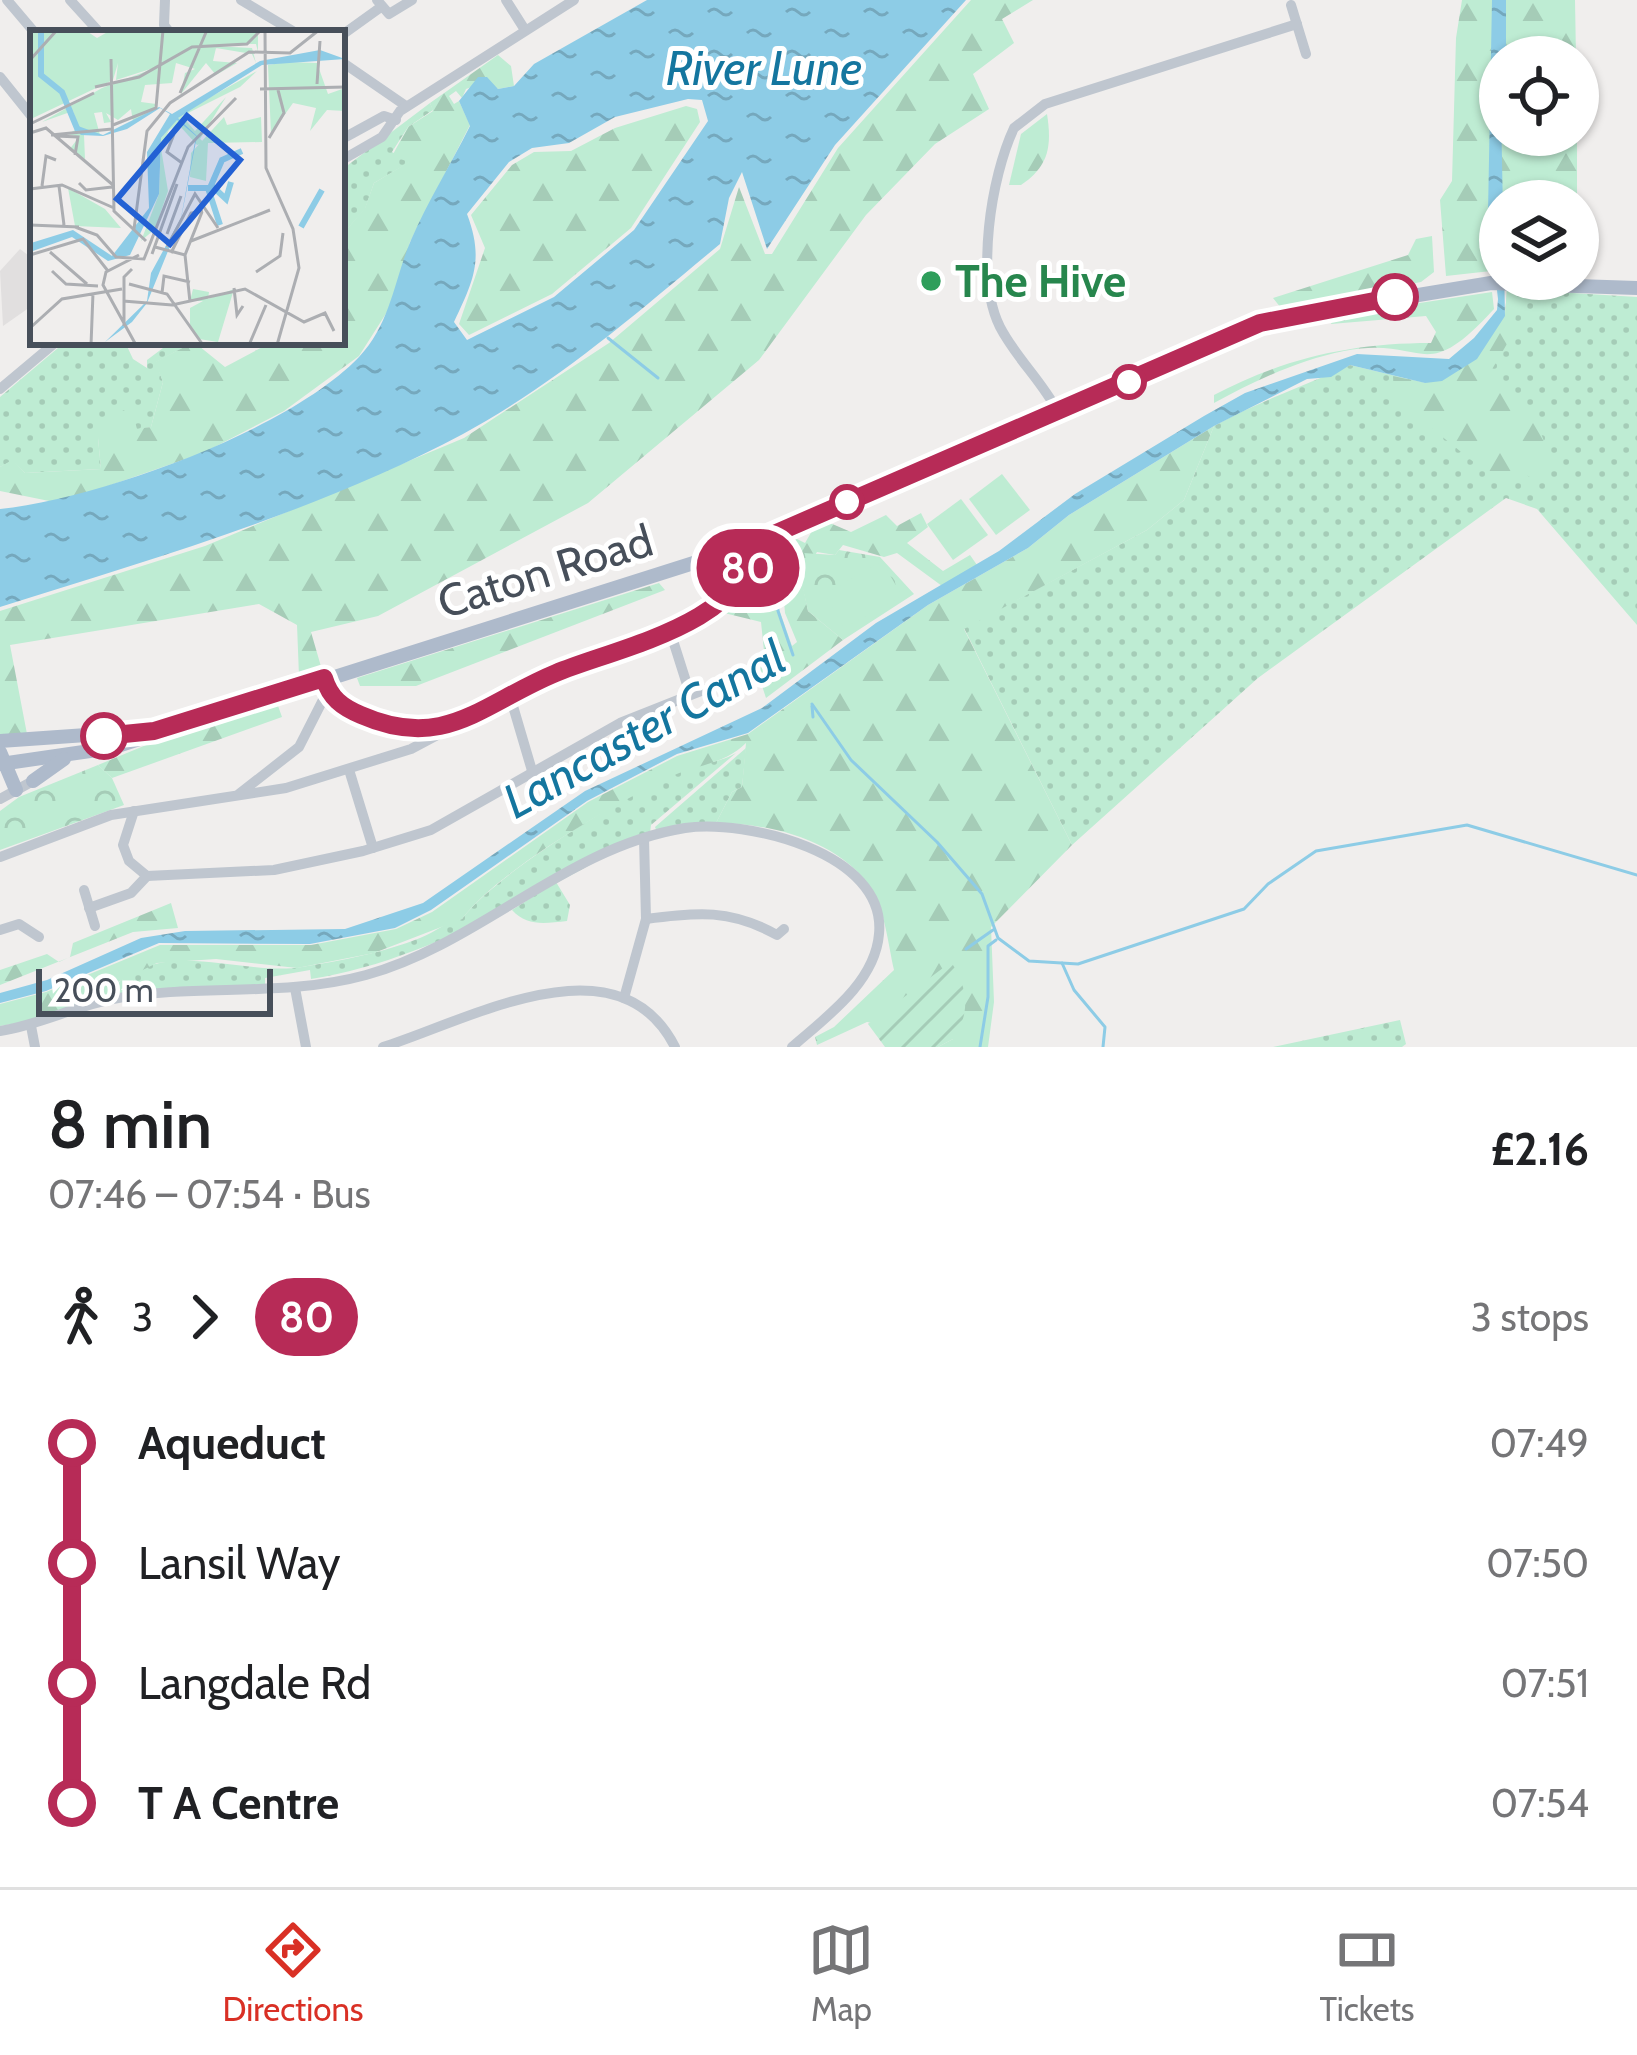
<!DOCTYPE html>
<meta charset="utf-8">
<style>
:root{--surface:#fff;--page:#f6f6f6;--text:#202124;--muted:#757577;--line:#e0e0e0;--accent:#d93025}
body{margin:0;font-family:Cabin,sans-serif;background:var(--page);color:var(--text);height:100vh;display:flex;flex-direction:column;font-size:45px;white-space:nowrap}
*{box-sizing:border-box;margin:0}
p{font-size:39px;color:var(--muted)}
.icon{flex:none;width:66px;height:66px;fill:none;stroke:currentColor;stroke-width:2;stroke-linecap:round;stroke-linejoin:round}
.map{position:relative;height:1047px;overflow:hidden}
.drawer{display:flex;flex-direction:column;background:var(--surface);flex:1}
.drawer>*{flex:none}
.badge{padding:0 24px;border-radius:39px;font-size:42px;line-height:78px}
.fabs{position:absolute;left:1479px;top:36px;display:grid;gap:24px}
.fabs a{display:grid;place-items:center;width:120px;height:120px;border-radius:50%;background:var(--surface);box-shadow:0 3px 9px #0004;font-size:60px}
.scale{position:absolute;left:36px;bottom:30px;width:237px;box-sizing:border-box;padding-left:12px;border:6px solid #474f5a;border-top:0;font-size:33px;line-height:42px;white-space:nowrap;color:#474f5a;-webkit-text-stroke:9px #fff;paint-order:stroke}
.map>.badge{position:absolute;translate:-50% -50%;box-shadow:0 0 0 6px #fff}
.legs{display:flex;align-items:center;gap:18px;height:132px;padding:0 48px;font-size:39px}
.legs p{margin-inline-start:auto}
.overview{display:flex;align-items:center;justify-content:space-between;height:204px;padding:0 48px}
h1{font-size:66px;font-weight:600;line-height:90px}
ul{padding:0 48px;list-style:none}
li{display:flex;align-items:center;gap:42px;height:120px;font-size:45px}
li i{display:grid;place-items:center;width:18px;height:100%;margin:0 15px;background:currentColor}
li i::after{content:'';width:30px;height:30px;margin:-15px;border:9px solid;border-radius:50%;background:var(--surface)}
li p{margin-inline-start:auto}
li:first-child i{background:linear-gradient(#0000 50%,currentColor 0)}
li:last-child i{background:linear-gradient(currentColor 50%,#0000 0)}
.dock{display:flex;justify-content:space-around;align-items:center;height:168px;border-top:3px solid var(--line);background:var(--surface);font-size:33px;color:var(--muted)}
.dock a{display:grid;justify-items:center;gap:6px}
.dock .selected{color:var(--accent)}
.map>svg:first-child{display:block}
</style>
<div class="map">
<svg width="1637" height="1047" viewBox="0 0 1637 1047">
<defs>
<pattern id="grass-dots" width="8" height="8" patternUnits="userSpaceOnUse" patternTransform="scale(3)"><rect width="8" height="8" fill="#beecd3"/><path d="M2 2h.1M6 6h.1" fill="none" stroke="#a5ccb7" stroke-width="1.8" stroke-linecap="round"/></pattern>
<pattern id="forest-firs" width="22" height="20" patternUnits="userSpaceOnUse" patternTransform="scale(3)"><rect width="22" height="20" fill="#beecd3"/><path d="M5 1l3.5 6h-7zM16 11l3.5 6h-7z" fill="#a5ccb7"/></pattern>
<pattern id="park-crowns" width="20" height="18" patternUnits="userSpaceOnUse" patternTransform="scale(3)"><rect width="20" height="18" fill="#beecd3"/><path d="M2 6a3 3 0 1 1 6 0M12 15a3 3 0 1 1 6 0" fill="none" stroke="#a5ccb7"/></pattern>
<pattern id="garden-furrows" width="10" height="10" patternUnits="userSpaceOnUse" patternTransform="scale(3)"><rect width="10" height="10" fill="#beecd3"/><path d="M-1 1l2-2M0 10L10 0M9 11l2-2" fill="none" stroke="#a5ccb7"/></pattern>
<pattern id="water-ripples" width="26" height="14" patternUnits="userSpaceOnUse" patternTransform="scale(3)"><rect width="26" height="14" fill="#8dcce6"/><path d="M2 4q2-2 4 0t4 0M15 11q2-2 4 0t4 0" fill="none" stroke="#75a8bd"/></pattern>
</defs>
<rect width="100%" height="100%" fill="#f0eeed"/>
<path fill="#e1dfdf" d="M 20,249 L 33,259 L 33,305 L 3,326 L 0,271 Z"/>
<g fill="url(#grass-dots)">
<path d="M 430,103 L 433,110 L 408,127 L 392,152 L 410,162 L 374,183 L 365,209 L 342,235 L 342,185 L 348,165 Z"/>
<path d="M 1507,289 L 1637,297 L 1637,625 L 1537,509 L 1506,498 L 1258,678 L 1072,845 L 964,628 L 1147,530 L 1184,500 L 1214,426 C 1259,401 1307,385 1350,365 L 1425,383 L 1505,316 Z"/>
<path d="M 65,342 L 125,342 L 133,359 L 147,368 L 147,360 L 171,342 L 194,342 L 156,362 L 163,382 L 151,427 L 98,438 L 101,469 L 25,473 L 12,461 L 0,467 L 0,397 Z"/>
<path d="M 746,748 L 742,787 L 732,792 L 716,823 L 657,832 L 655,827 Z"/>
<path d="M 736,753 L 651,825 L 650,833 C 541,889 434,959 311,979 L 310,970 L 265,978 L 265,986 L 107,995 C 156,932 239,977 302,967 C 339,961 386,952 420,938 C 436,932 444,922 462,919 C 495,874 629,792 684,770 C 702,763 719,763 736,753 Z"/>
<path d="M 556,882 L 570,905 L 567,921 C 546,923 527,927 512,910 Z"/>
<path d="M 1400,1020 L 1406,1044 L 1402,1047 L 1273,1047 Z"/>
</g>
<g fill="url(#forest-firs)">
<path d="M 971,0 L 1033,0 L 1002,19 L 1014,43 L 973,74 L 989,109 L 935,144 L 866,215 L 759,360 L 588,503 L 378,616 L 311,632 L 322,670 L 299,676 L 297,625 L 259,604 L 10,645 L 27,734 L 0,734 L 0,611 L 205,546 L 464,438 L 609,343 L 720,249 L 739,187 L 765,254 L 772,254 L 838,148 Z"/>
<path d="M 1462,0 L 1575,0 L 1576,57 L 1500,57 L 1500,135 L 1577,135 L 1577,201 L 1500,201 L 1500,270 L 1446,276 L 1440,200 L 1452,181 L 1456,38 Z"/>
<path d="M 498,55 L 511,66 L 514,86 L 498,89 L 488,81 L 466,89 L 462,98 L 456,91 L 449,96 L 454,104 L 459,101 L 470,125 L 410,242 L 394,301 L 359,356 L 284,411 L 203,453 L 59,503 L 0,491 L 0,467 L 12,460 L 25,473 L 101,469 L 98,438 L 107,418 L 131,407 L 137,429 L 151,427 L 163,382 L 155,362 L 194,342 L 225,367 L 272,342 L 342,342 L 342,235 L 365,208 L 374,183 L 409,162 L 392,156 L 408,127 L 433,111 L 430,103 Z"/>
<path d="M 686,106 L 697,109 L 700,122 L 631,228 L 552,294 L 469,335 L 459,324 L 485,248 L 471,215 L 512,165 L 534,152 L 571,151 L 615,128 Z"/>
<path d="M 1047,114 C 1052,146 1049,166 1021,185 L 1009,185 L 1021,134 Z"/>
<path d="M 1432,236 L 1434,272 L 1421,282 L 1281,308 L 1273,298 L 1408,255 L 1416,239 Z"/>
<path d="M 1507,289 L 1518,290 L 1514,332 L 1491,371 C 1499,392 1519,400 1532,418 C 1543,433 1547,449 1551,467 L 1535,480 L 1521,472 L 1503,479 L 1491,476 L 1394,398 L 1393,376 L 1425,383 L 1505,316 Z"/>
<path d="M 1492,292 L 1494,309 C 1421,389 1427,335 1344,351 C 1299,360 1254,381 1214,403 L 1214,395 C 1284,358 1352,343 1431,343 L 1436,332 L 1426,316 L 1331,324 L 1334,316 Z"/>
<path d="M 1214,426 L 1184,500 L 1147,530 L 964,629 L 1072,845 L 991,927 L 994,1002 L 988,1047 L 938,1047 L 953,1039 L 867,1022 L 817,1045 L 815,1037 L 834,1027 L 894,970 C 888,943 885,910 870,887 C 838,840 769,823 716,823 L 732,792 L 742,787 L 746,743 C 724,765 697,764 670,777 C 615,803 496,872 462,919 L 374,953 L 297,968 L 216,959 L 157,963 L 116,983 L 107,995 L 42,1019 L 0,1026 L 0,1004 L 46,992 L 160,945 L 311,945 L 396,929 L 432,912 L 588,802 L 677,756 L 748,734 L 928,605 L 1028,548 L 1069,515 Z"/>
<path d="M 921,513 L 928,527 L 907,543 L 943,571 L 970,555 L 977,565 L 942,586 L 897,553 L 884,557 L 843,545 L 835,555 L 817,552 L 801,577 L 808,611 L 843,640 L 766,698 L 754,661 L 764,651 L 761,622 L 720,612 L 705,598 L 714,584 L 704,577 L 704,568 L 739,555 L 749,561 L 749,582 L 768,578 L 792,646 L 797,642 L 785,613 L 781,565 L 767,553 L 773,545 L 797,539 L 805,543 L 816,524 L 830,523 L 851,532 L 886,515 L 897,526 Z"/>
<path d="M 659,583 L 665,590 L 416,686 L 360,686 L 357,678 Z"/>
<path d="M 277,703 L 282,717 L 112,778 L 98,765 L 163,738 Z"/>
<path d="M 171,903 L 178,928 L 133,932 L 0,985 L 0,970 L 47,954 L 59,962 L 70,957 L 73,943 Z"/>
</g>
<g fill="url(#park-crowns)">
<path d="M 839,550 L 880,557 L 914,594 L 843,640 L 808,611 L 796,559 L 803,553 L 835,555 Z"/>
<path d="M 98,765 L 112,778 L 124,805 L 0,850 L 0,811 L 19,797 Z"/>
</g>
<path fill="url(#garden-furrows)" d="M 951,962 C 968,987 971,1014 953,1039 L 938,1047 L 885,1047 L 868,1024 Z"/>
<g fill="#beecd3">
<path d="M 1002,474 L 1030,510 L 996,535 L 969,499 Z"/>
<path d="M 961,499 L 988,535 L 953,560 L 927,524 Z"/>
<path d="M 882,561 L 902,596 L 844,628 L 825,594 Z"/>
</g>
<g fill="url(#water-ripples)" fill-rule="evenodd">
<path d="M 647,0 L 966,0 L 835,145 L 767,249 L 742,172 L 729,198 L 720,244 C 638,312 557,383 463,434 C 318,511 156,558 0,607 L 0,509 C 100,498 288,431 359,357 C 391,323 394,280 411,240 C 428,201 451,164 470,126 L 459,101 L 478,77 L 487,77 L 498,89 L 514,86 L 534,64 ZM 688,99 L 702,100 L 708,121 L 634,230 L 554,297 L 467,340 L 454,322 C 474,280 484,259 467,214 L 509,162 L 532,148 L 569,143 L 615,117 Z"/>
<path d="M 1492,0 L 1506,0 L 1506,57 L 1500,57 L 1505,316 L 1477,359 L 1442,381 L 1425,383 L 1350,365 L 1331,377 L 1307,379 L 1214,426 L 1069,515 L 1028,548 L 928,605 L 748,733 L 677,754 L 587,801 L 431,910 L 395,928 L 310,944 L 159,943 L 46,991 L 0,1003 L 0,993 L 47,980 L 141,938 L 185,931 L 345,929 L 423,903 L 585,791 L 762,708 L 876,623 L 999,551 L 1075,494 L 1204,416 L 1245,393 L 1357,354 L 1449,359 L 1474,338 L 1497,310 L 1498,299 L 1488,212 Z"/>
</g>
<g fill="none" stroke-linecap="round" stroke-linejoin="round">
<g stroke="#8dcce6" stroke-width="3">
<path d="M 608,338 L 658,378"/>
<path d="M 776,564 L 778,611 L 793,655"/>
<path d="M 812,704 L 851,760 L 937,842 L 982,894 L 998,938 L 1029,961 L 1078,964 L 1244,909 L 1268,884 L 1316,851 L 1467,825 L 1637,875"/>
<path d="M 812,706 L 813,717"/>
<path d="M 966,949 L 993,930"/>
<path d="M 1062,963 L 1074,990 L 1105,1027 L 1103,1047"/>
<path d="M 980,1047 L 988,997 L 988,946 L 996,940"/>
</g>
<g stroke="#bfc6cf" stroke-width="10">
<path d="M 7,0 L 35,33"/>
<path d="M 70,0 L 100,33"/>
<path d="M 165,0 L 164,25 L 170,33"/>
<path d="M 241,0 L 296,33"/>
<path d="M 377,0 L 389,14 L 412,0"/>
<path d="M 506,0 L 525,30"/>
<path d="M 1291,5 L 1306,54"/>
<path d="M 342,35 L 381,7"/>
<path d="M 342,62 L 406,106"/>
<path d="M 0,77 L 33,118"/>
<path d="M 342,139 L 384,116 L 396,120"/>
<path d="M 342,160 L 382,137 L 400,111 L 574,0"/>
<path d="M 0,389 L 56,342"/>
<path d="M 1058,412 C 1042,381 1016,358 1000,327 C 975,277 991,177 1014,128 L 1045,104 L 1297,24"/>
<path d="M 670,631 L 690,694"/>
<path d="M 324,678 C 339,728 407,730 450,727"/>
<path d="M 510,696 L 533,774"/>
<path d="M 350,773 L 373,848"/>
<path d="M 239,794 L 299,747 L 328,690"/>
<path d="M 0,799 L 33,781"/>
<path d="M 134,811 L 123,845 L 129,861 L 147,876 L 274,870 L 363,851 L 431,830 L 620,723 L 726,681"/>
<path d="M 0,857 L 111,815 L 286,788 L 411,749 L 556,672 L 693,620 L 747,569 L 751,545"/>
<path d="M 84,890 L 95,926"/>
<path d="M 89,908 L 131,893 L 147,876"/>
<path d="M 646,919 C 697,912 731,909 777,935 L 784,929"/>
<path d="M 0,930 L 19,924 L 39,937"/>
<path d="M 295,988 L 306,1047"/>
<path d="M 624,998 L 646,919 L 644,838"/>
<path d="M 31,1026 L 35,1047"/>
<path d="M 0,1031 C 39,1025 75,1006 113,999 C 197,983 282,998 366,975 C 481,943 566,847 685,828 C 745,819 887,852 879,934 C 875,983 825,1018 792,1047"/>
<path d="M 383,1047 C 467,1021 618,934 675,1047"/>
</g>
<g stroke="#aebacb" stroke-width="14">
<path d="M 0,741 L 144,731"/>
<path d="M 0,752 L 16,790"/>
<path d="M 0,764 L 111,748 L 785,534 L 877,489 L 1273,319 L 1491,283 L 1637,288"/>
<path d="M 33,781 L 64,759"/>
</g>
</g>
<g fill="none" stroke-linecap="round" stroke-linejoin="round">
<g stroke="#fff" stroke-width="27">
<path id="line-1" d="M 104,736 L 154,731 L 324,678 C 330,698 342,707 361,715 C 445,752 483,703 556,673 C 612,649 751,623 751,544 L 1260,323 L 1395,297"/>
</g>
<use href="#line-1" stroke="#b72b57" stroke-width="18"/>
</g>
<circle fill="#2e9e5b" stroke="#fff" stroke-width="4.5" cx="931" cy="281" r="12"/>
<g fill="#fff" stroke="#b72b57" stroke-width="6">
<circle cx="1395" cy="297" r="21"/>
<circle cx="1129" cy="382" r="15"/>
<circle cx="847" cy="502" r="15"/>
<circle cx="104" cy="736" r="21"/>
</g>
<g text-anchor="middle" stroke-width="10" stroke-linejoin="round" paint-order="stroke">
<g font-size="45" font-weight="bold" fill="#27864d" stroke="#fff" text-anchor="start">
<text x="955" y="297">The Hive</text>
</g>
<g font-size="45" fill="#474f5a" stroke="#fff">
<text transform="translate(545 571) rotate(-17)" y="16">Caton Road</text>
</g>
<g font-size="48" font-style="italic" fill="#14769f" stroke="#fff">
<text x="764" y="85">River Lune</text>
<text transform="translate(644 729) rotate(-29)" y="17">Lancaster Canal</text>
</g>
</g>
<g transform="translate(30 30)">
<rect width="315" height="315" fill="#f0eeed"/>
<path d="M 0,0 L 55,0 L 67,8 L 81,0 L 228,0 L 228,22 L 226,14 L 199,14 L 86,50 L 88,33 L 83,50 L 3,88 ZM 183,16 L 222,18 L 226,33 L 222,24 L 186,18 L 183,31 L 207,33 L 186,45 L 176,33 L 151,64 L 155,43 L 165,39 L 146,33 L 142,53 L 115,55 L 111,72 L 126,74 L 122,81 L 103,92 L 101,79 L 88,90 L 76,83 L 81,92 L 74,93 L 72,82 L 64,83 L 70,105 L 54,105 L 55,129 L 39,120 L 49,107 L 38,104 L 49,98 L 43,81 L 12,92 L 72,58 ZM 257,32 L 287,33 L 298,64 L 315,58 L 315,81 L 297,80 L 280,101 L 286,78 L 263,73 L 241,104 L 238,35 ZM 194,87 L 197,95 L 231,87 L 232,112 L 178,113 L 176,151 L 160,147 L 161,123 Z" fill="#beecd3"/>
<path d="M 227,41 L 210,57 L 152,86 L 165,101 L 196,67 L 170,109 L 175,113 L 167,115 L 148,94 L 139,100 L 131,118 L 138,161 L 125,199 L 111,211 L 129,164 L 131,108 L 152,83 Z" fill="#beecd3"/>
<path d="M 38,158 L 75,179 L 91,198 L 45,196 ZM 163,259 L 179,262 L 178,269 L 204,259 L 188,312 L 169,309 L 160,295 L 160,278 L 173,271 L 160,271 Z" fill="#beecd3"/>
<path d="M 290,20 L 315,29 L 232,35 L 148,88 L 167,106 L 151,189 L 117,273 L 102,292 L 75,312 L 117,271 L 121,243 L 151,188 L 166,106 L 147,90 L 131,108 L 129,164 L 100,225 L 78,231 L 42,207 L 0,222 L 1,213 L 43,200 L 82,226 L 119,178 L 117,122 L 140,84 L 130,78 L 97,99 L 73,106 L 51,105 L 48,102 L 48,96 L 73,105 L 129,77 L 142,84 L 230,31 Z" fill="#8dcce6"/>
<path fill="none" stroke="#8dcce6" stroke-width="6" d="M 11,0 L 11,45 L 32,62 L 49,103M 182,156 L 196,169 L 201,152M 158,158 L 180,158 L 192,130 L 212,121M 178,158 L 190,195M 271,197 L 292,160"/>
<path fill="none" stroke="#acaeb2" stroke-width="3" d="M 235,0 L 236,138 L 263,199 L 269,238 L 247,315M 81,29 L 84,181 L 116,211M 0,30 L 27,0M 287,54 L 290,11M 65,57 L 109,47 L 162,17 L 217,14 L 231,0M 230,59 L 315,57M 150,63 L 177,0M 0,94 L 64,63M 83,95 L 126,78 L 133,0M 0,103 L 16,98 L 83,155M 144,104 L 137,122 L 152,133M 21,105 L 82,99M 26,106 L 48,107 L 45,125M 239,108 L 254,83 L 248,60M 49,153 L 56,160 L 82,157M 12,156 L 16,126 L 26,130M 29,156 L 34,195M 0,159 L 32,155 L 84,178M 0,195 L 49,197M 45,197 L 67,205 L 86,227 L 114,229 L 158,117 L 206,68M 104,199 L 117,101 L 140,73 L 219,22 L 260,23 L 289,0M 137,204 L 151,166M 161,211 L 240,180M 125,217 L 155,225 L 172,182M 137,217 L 165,164 L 188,198M 20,222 L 57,254M 141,223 L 161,183 L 173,181M 122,224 L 147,154M 0,225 L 53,209 L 78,241M 155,225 L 160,272M 22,241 L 36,254 L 68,256M 226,242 L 250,226 L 253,203M 99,254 L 137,264 L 173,315M 204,258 L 207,285 L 213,276M 132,263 L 134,246 L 160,252M 93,271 L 142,275 L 215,259 L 274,292 L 295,283 L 304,301M 94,296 L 94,247 L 102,239M 0,298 L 32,269 L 92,259M 61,315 L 63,263M 106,315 L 73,255 L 76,242 L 109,225M 219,315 L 236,275"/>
<path fill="#2361d4" fill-opacity="0.15" stroke="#2361d4" stroke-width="6" d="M 157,86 L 210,130 L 140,214 L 87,169 Z"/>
<rect width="315" height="315" fill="none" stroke="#474f5a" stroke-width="6"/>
</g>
</svg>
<div class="fabs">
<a><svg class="icon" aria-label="locate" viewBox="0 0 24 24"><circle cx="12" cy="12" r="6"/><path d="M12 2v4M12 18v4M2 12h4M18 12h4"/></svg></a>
<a><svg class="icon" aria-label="layers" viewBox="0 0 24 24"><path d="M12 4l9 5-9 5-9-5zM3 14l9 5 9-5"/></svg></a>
</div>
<div class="scale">200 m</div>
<b class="badge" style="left:748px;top:568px;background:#b72b57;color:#fff">80</b>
</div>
<section class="drawer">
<div class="overview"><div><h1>8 min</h1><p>07:46 – 07:54 · Bus</p></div><b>£2.16</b></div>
<div class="legs"><svg class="icon" aria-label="walk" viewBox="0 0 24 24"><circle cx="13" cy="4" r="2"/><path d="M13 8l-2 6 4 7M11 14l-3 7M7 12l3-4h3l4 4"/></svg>3<svg class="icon" aria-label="forward" viewBox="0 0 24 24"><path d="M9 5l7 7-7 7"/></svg><b class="badge" style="background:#b72b57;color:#fff">80</b><p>3 stops</p></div>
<ul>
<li><i style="color:#b72b57"></i><b>Aqueduct</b><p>07:49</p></li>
<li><i style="color:#b72b57"></i><span>Lansil Way</span><p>07:50</p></li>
<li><i style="color:#b72b57"></i><span>Langdale Rd</span><p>07:51</p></li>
<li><i style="color:#b72b57"></i><b>T A Centre</b><p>07:54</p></li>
</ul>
</section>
<nav class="dock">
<a class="selected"><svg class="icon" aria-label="directions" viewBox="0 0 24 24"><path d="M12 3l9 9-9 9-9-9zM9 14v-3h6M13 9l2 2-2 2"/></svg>Directions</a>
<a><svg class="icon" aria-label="map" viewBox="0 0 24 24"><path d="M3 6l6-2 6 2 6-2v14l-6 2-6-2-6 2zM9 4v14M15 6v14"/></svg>Map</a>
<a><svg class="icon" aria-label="tickets" viewBox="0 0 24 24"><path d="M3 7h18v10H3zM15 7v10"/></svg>Tickets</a>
</nav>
